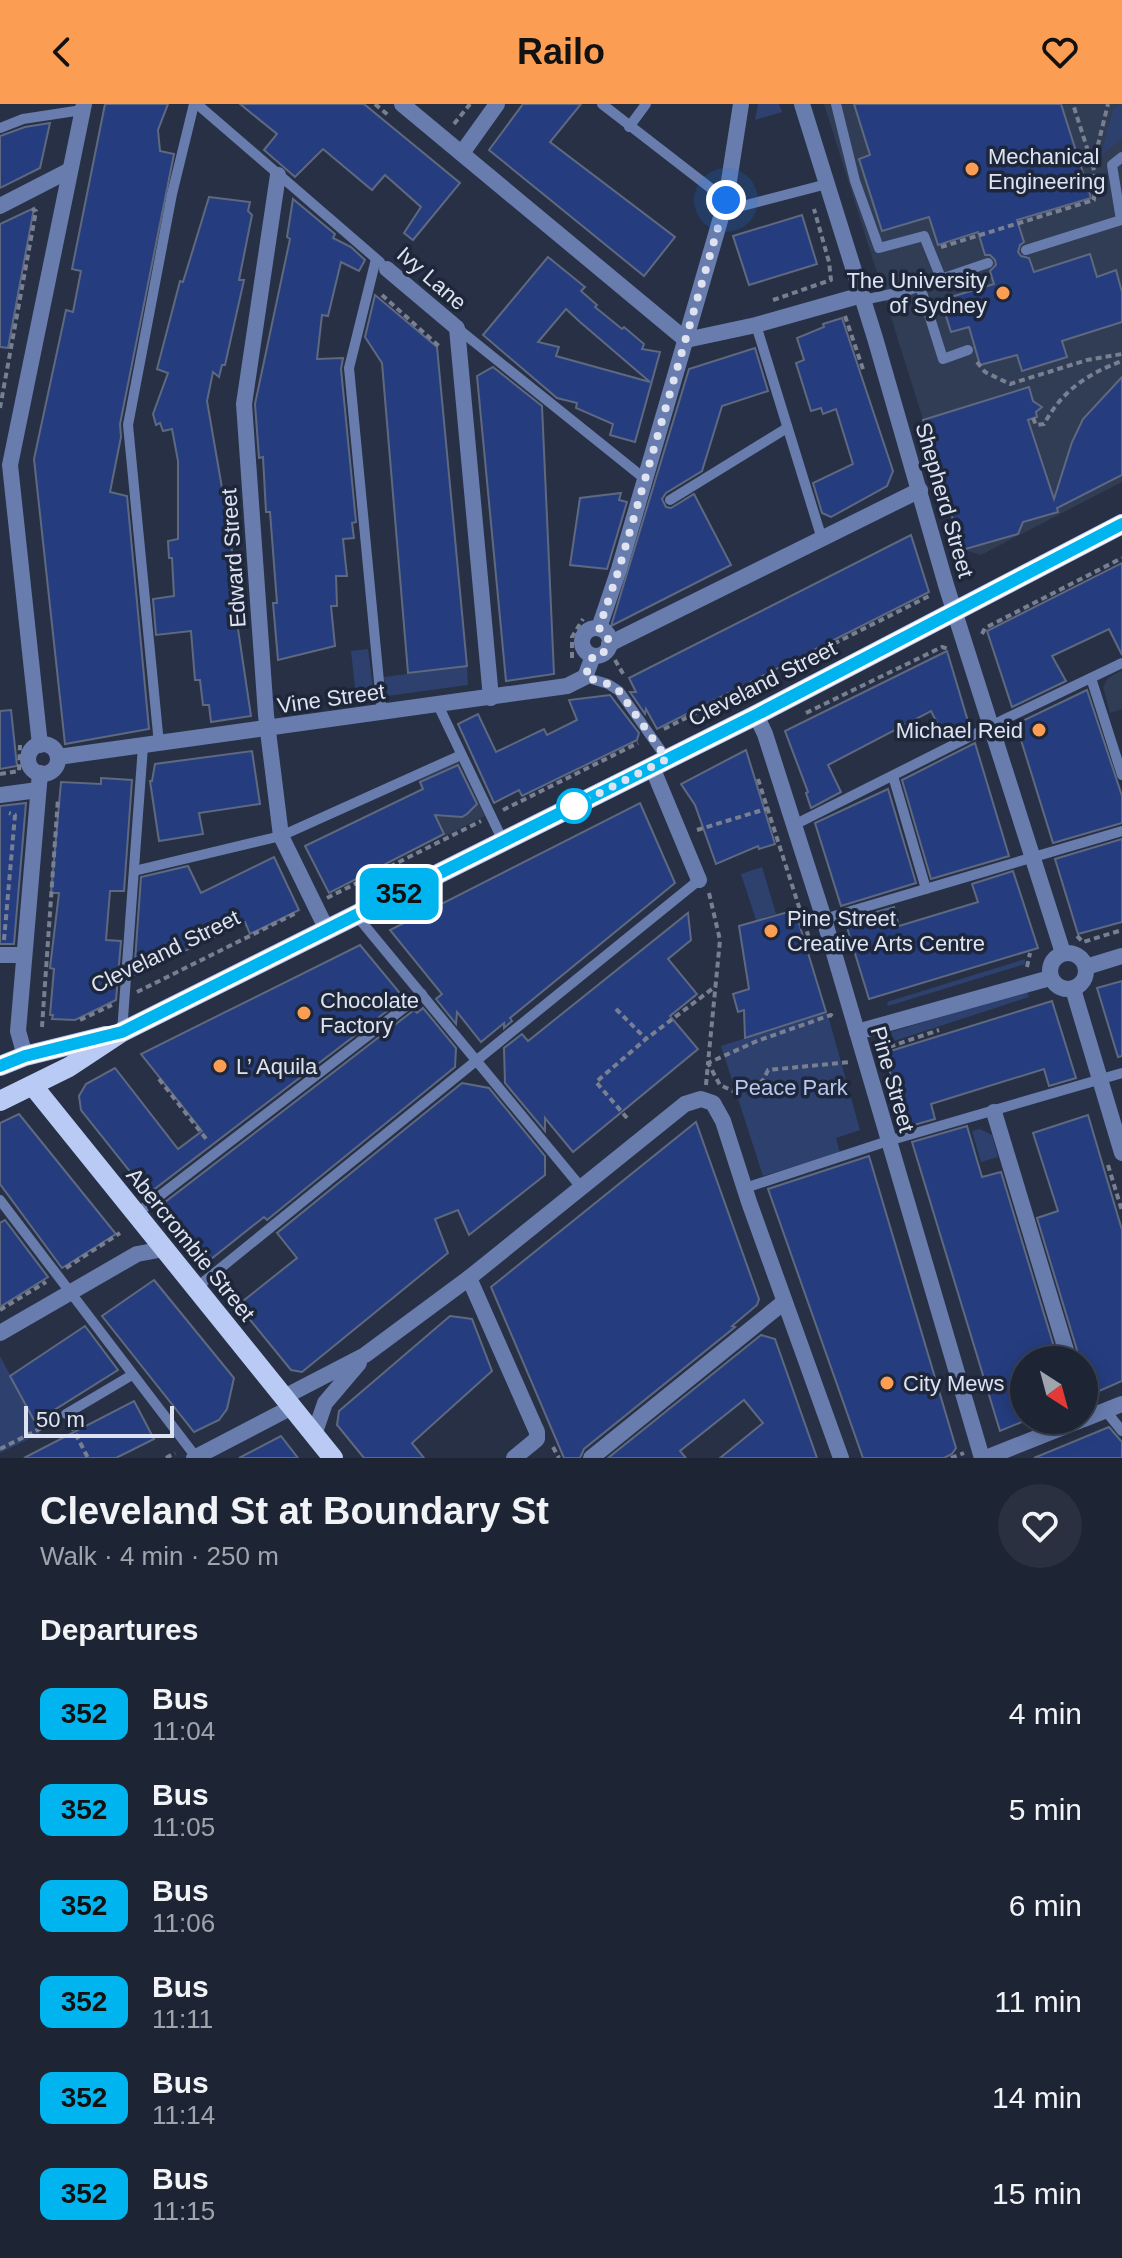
<!DOCTYPE html>
<meta charset="utf-8">
<style>
:root{--surface:#1d2434;--page:#2a3040;--text:#f1f3f6;--muted:#a0a4ac;--line:#3b414f;--accent:#fc9d54}
body{margin:0;font-family:Arial,sans-serif;background:var(--page);color:var(--text);height:100vh;display:flex;flex-direction:column;font-size:30px;white-space:nowrap}
*{box-sizing:border-box;margin:0}
p{font-size:26px;color:var(--muted)}
.icon{flex:none;width:44px;height:44px;fill:none;stroke:currentColor;stroke-width:2;stroke-linecap:round;stroke-linejoin:round}
.map{position:relative;height:1354px;overflow:hidden}
.drawer{display:flex;flex-direction:column;background:var(--surface);flex:1}
.drawer>*{flex:none}
.badge{padding:0 16px;border-radius:12px;font-size:28px;line-height:52px}
.needle{width:52px;rotate:144deg}
.controls{position:absolute;left:1010px;top:1242px;display:grid;gap:16px}
.controls a{display:grid;place-items:center;width:88px;height:88px;border-radius:50%;background:var(--surface);box-shadow:0 4px 20px #0003,0 0 0 2px var(--line);font-size:40px}
.scale{position:absolute;left:24px;bottom:20px;width:150px;box-sizing:border-box;padding-left:8px;border:4px solid #dde3f0;border-top:0;font-size:22px;line-height:28px;white-space:nowrap;color:#dde3f0;-webkit-text-stroke:6px #1e263a;paint-order:stroke}
.you{position:absolute;width:40px;height:40px;margin:-20px;border:6px solid #fff;border-radius:50%;background:#1a73e8;box-shadow:0 0 0 12px #1a73e833}
.map>.badge{position:absolute;translate:-50% -50%;box-shadow:0 0 0 4px #fff}
h2{padding:0 40px;font-size:30px;line-height:72px}
.round{display:grid;place-items:center;flex:none;width:84px;height:84px;border-radius:42px;background:var(--page)}
.overview{display:flex;align-items:center;justify-content:space-between;height:136px;padding:0 40px}
h1{font-size:38px;font-weight:600;line-height:60px}
ul{padding:0;list-style:none}
li{display:flex;align-items:center;gap:24px;height:96px;padding:0 40px}
li div{flex:1}
li b{display:block;font-size:30px}
li em{font-style:normal}
li .badge{min-width:88px;font-weight:700;text-align:center}
header{display:flex;justify-content:space-between;align-items:center;height:104px;padding:0 40px;background:var(--accent);color:#111;font-size:36px;font-weight:600}
.map>svg:first-child{display:block}
</style>
<header><svg class="icon" aria-label="back" viewBox="0 0 24 24"><path d="M15 5l-7 7 7 7"/></svg>Railo<svg class="icon" aria-label="heart" viewBox="0 0 24 24"><path d="M12 20l-8-8c-3-5 5-10 8-4 3-6 11-1 8 4z"/></svg></header>
<div class="map">
<svg width="1122" height="1354" viewBox="0 0 1122 1354">
<rect width="100%" height="100%" fill="#273045"/>
<g fill="#313c55">
<path d="M 824,0 L 1122,0 L 1122,378 L 981,451 L 964,446 Z"/>
<path d="M 1122,566 L 1122,605 L 1110,609 L 1103,583 L 1108,574 Z"/>
<path d="M 458,657 L 485,712 L 445,732 L 418,675 Z"/>
</g>
<g fill="#2e406d">
<path d="M 758,0 L 779,0 L 782,8 L 755,16 Z"/>
<path d="M 1122,0 L 1122,34 L 1101,52 L 1113,5 Z"/>
<path d="M 368,545 L 374,591 L 356,593 L 351,547 Z"/>
<path d="M 467,562 L 468,581 L 387,592 L 384,573 Z"/>
<path d="M 762,763 L 776,810 L 756,816 L 741,770 Z"/>
<path d="M 1025,855 L 1025,860 L 888,902 L 887,898 Z"/>
<path d="M 1027,887 L 1029,893 L 894,937 L 891,928 Z"/>
<path d="M 827,908 L 860,1026 L 836,1034 L 840,1049 L 763,1072 L 721,942 Z"/>
<path d="M 980,1025 L 992,1031 L 998,1053 L 981,1058 L 972,1027 Z"/>
<path d="M 0,1252 L 41,1329 L 0,1349 Z"/>
</g>
<g fill="#253d7f" stroke="#5e6980" stroke-width="2" fill-rule="evenodd">
<path d="M 105,0 L 168,0 L 158,26 L 160,47 L 174,50 L 120,320 L 121,333 L 110,388 L 127,392 L 149,625 L 65,640 L 34,355 L 66,206 L 73,208 L 81,167 L 72,165 Z"/>
<path d="M 240,0 L 364,0 L 460,79 L 413,136 L 404,129 L 421,103 L 385,71 L 372,86 L 323,45 L 295,73 L 264,46 L 277,30 Z"/>
<path d="M 523,0 L 581,0 L 550,38 L 675,133 L 644,172 L 489,46 Z"/>
<path d="M 854,0 L 1061,0 L 1091,94 L 1017,116 L 1024,138 L 1020,141 L 1018,148 L 1021,152 L 1029,154 L 1034,168 L 1090,150 L 1097,173 L 1116,166 L 1122,188 L 1122,218 L 1062,237 L 1067,253 L 1022,267 L 1017,251 L 980,261 L 969,223 L 951,228 L 941,196 L 994,180 L 990,167 L 996,161 L 995,156 L 990,151 L 985,151 L 978,128 L 938,141 L 929,113 L 882,127 L 859,55 L 870,51 Z"/>
<path d="M 50,19 L 40,64 L 0,84 L 0,32 L 25,23 Z"/>
<path d="M 209,93 L 250,98 L 248,107 L 252,111 L 239,176 L 244,176 L 225,261 L 222,261 L 219,273 L 213,268 L 207,297 L 231,436 L 238,525 L 251,612 L 211,618 L 209,601 L 203,601 L 200,576 L 195,576 L 191,527 L 156,531 L 153,495 L 174,492 L 172,454 L 169,454 L 168,437 L 178,435 L 178,357 L 172,325 L 163,327 L 160,319 L 156,321 L 153,310 L 168,269 L 157,265 L 180,177 L 183,178 Z"/>
<path d="M 293,95 L 335,130 L 333,134 L 351,143 L 365,156 L 359,167 L 341,158 L 328,212 L 322,211 L 317,255 L 343,254 L 341,265 L 356,418 L 352,419 L 354,434 L 343,435 L 347,472 L 336,472 L 337,502 L 331,502 L 335,542 L 278,556 L 273,499 L 277,499 L 270,408 L 266,408 L 263,353 L 259,354 L 255,300 L 290,135 L 287,133 Z"/>
<path d="M 34,104 L 8,244 L 0,243 L 0,120 Z"/>
<path d="M 802,111 L 817,160 L 749,181 L 733,132 Z"/>
<path d="M 548,153 L 585,183 L 581,187 L 597,201 L 595,203 L 622,225 L 624,223 L 644,240 L 642,245 L 660,248 L 635,338 L 610,331 L 613,320 L 576,304 L 577,299 L 557,294 L 483,231 ZM 566,205 L 580,218 L 650,278 L 556,252 L 559,243 L 538,238 Z"/>
<path d="M 375,191 L 437,243 L 467,562 L 408,569 L 382,259 L 365,233 Z"/>
<path d="M 842,214 L 893,367 L 887,382 L 831,413 L 822,409 L 813,379 L 853,360 L 836,305 L 823,310 L 821,304 L 811,307 L 796,259 L 804,256 L 797,234 L 824,223 L 823,220 Z"/>
<path d="M 755,244 L 768,287 L 722,302 L 702,367 L 666,389 L 662,395 L 666,403 L 671,404 L 694,390 L 731,461 L 611,522 L 689,265 Z"/>
<path d="M 493,263 L 542,302 L 554,570 L 506,577 L 477,272 Z"/>
<path d="M 1122,273 L 1122,371 L 1057,404 L 1058,408 L 1023,418 L 1018,430 L 962,446 L 923,316 L 1029,283 L 1033,297 L 1042,303 L 1036,308 L 1037,313 L 1028,316 L 1054,395 L 1072,338 L 1083,315 Z"/>
<path d="M 621,389 L 619,396 L 627,398 L 607,465 L 570,461 L 580,394 Z"/>
<path d="M 911,431 L 929,488 L 657,625 L 646,605 L 645,610 L 630,588 L 636,588 L 629,574 Z"/>
<path d="M 1122,459 L 1122,551 L 1109,525 L 1052,552 L 1066,577 L 1012,603 L 987,527 Z"/>
<path d="M 947,547 L 970,624 L 946,636 L 931,607 L 828,661 L 841,688 L 811,704 L 806,689 L 808,688 L 785,627 Z"/>
<path d="M 1087,586 L 1122,692 L 1122,719 L 1053,739 L 1016,620 Z"/>
<path d="M 610,591 L 639,629 L 637,636 L 522,692 L 519,686 L 494,699 L 458,620 L 478,610 L 496,648 L 544,625 L 547,631 L 577,616 L 569,596 Z"/>
<path d="M 11,606 L 17,662 L 0,665 L 0,607 Z"/>
<path d="M 975,639 L 1009,752 L 931,775 L 902,676 Z"/>
<path d="M 746,646 L 775,740 L 759,745 L 758,742 L 716,760 L 695,701 L 681,680 Z"/>
<path d="M 252,647 L 260,700 L 199,709 L 203,730 L 159,737 L 150,677 L 152,677 L 155,660 Z"/>
<path d="M 458,661 L 477,700 L 467,710 L 462,713 L 435,711 L 444,730 L 329,789 L 305,742 L 423,685 L 420,678 Z"/>
<path d="M 101,674 L 132,676 L 124,787 L 110,787 L 106,836 L 121,837 L 116,896 L 75,916 L 52,915 L 53,911 L 50,911 L 54,865 L 50,864 L 59,789 L 51,789 L 61,678 L 101,680 Z"/>
<path d="M 888,685 L 916,779 L 841,802 L 815,719 Z"/>
<path d="M 26,699 L 14,840 L 0,840 L 0,702 Z"/>
<path d="M 640,699 L 675,779 L 510,914 L 512,917 L 504,924 L 504,919 L 481,938 L 457,908 L 456,920 L 436,895 L 442,890 L 390,826 Z"/>
<path d="M 1122,735 L 1122,818 L 1078,830 L 1055,755 Z"/>
<path d="M 274,753 L 299,806 L 250,830 L 245,818 L 134,871 L 141,773 L 188,762 L 201,789 Z"/>
<path d="M 1013,767 L 1038,844 L 869,895 L 845,817 L 894,803 L 899,822 L 978,798 L 972,780 Z"/>
<path d="M 795,806 L 826,908 L 745,934 L 744,906 L 738,908 L 733,890 L 749,885 L 739,822 Z"/>
<path d="M 688,809 L 691,836 L 668,855 L 697,890 L 670,912 L 698,945 L 573,1048 L 545,1014 L 545,1027 L 505,979 L 504,944 L 522,930 L 528,937 Z"/>
<path d="M 360,841 L 404,894 L 148,1090 L 81,1006 L 79,992 L 86,980 L 115,964 L 178,1045 L 202,1027 L 141,950 Z"/>
<path d="M 1122,877 L 1122,952 L 1118,953 L 1097,884 Z"/>
<path d="M 1052,897 L 1076,974 L 1049,982 L 1044,965 L 931,1000 L 935,1015 L 907,1023 L 884,949 Z"/>
<path d="M 423,904 L 456,944 L 455,963 L 267,1116 L 264,1113 L 206,1159 L 160,1102 L 414,906 L 417,909 Z"/>
<path d="M 462,979 L 489,984 L 545,1052 L 545,1071 L 469,1131 L 458,1106 L 435,1115 L 448,1149 L 302,1268 L 291,1266 L 238,1201 L 297,1154 L 277,1129 Z"/>
<path d="M 19,1010 L 116,1130 L 62,1164 L 0,1080 L 0,1019 Z"/>
<path d="M 1088,1011 L 1122,1126 L 1122,1277 L 1097,1288 L 1090,1288 L 1084,1267 L 1084,1256 L 1080,1256 L 1037,1114 L 1058,1107 L 1033,1029 Z"/>
<path d="M 696,1018 L 759,1195 L 757,1201 L 732,1222 L 735,1223 L 584,1345 L 580,1354 L 564,1354 L 491,1183 Z"/>
<path d="M 967,1022 L 982,1073 L 1001,1068 L 1058,1256 L 1024,1256 L 1024,1317 L 1000,1327 L 912,1038 Z"/>
<path d="M 869,1052 L 956,1344 L 952,1350 L 944,1354 L 863,1354 L 768,1085 Z"/>
<path d="M 5,1116 L 48,1173 L 0,1203 L 0,1119 Z"/>
<path d="M 154,1176 L 234,1274 L 227,1305 L 219,1316 L 194,1328 L 102,1212 Z"/>
<path d="M 450,1212 L 472,1215 L 492,1267 L 412,1339 L 424,1354 L 364,1354 L 337,1321 L 339,1307 Z"/>
<path d="M 85,1222 L 118,1266 L 35,1318 L 10,1272 Z"/>
<path d="M 761,1231 L 775,1235 L 817,1354 L 720,1354 L 763,1319 L 744,1296 L 680,1347 L 686,1354 L 608,1354 Z"/>
<path d="M 134,1297 L 154,1335 L 116,1354 L 24,1354 Z"/>
<path d="M 1109,1323 L 1122,1338 L 1122,1354 L 1034,1354 Z"/>
<path d="M 281,1332 L 298,1354 L 239,1354 Z"/>
</g>
<g fill="none" stroke-linecap="round" stroke-linejoin="round">
<g stroke="#787f91" stroke-width="4" stroke-dasharray="6 4" stroke-linecap="butt">
<path d="M 375,0 L 388,11"/>
<path d="M 454,20 L 470,0"/>
<path d="M 1093,61 L 1108,0"/>
<path d="M 941,143 L 1094,96 L 1095,69 L 1073,0"/>
<path d="M 382,191 L 441,244"/>
<path d="M 773,196 L 831,176 L 829,158 L 814,105"/>
<path d="M 845,212 L 864,268"/>
<path d="M 977,258 L 985,268 L 1010,280 L 1087,256 L 1122,250"/>
<path d="M 0,304 L 36,107 L 32,105"/>
<path d="M 1033,314 L 1036,321 L 1044,320 C 1062,287 1087,270 1122,257"/>
<path d="M 959,455 L 968,466"/>
<path d="M 982,530 L 985,524 L 1122,454"/>
<path d="M 572,554 L 572,533 L 583,515"/>
<path d="M 615,556 L 625,573"/>
<path d="M 806,609 L 942,543 L 949,545"/>
<path d="M 664,625 L 931,491"/>
<path d="M 0,670 L 19,667 L 20,641"/>
<path d="M 758,675 L 809,834"/>
<path d="M 503,706 L 638,639"/>
<path d="M 697,726 L 769,704"/>
<path d="M 709,789 L 720,836 L 708,959 L 720,981 L 733,987 L 754,984 L 764,975 L 768,966 L 850,958"/>
<path d="M 327,794 L 481,717"/>
<path d="M 1077,832 L 1083,838 L 1122,826"/>
<path d="M 4,836 L 15,711 L 9,709"/>
<path d="M 1027,863 L 1030,849"/>
<path d="M 137,888 L 298,808"/>
<path d="M 616,905 L 646,935"/>
<path d="M 80,916 L 112,901"/>
<path d="M 42,923 L 58,694"/>
<path d="M 880,946 L 939,926"/>
<path d="M 159,975 L 207,1036"/>
<path d="M 706,981 L 708,959 L 757,937 L 831,911 L 835,914"/>
<path d="M 627,1014 L 596,978 L 646,935 L 716,882"/>
<path d="M 1108,1061 L 1122,1107"/>
<path d="M 66,1164 L 120,1129"/>
<path d="M 0,1206 L 46,1178"/>
<path d="M 71,1321 L 88,1354"/>
<path d="M 553,1343 L 559,1354"/>
<path d="M 0,1345 L 55,1317"/>
<path d="M 166,1354 L 175,1349"/>
<path d="M 951,1354 L 964,1349"/>
</g>
<g stroke="#687dae" stroke-width="10">
<path d="M 197,0 L 380,158"/>
<path d="M 602,0 L 726,96"/>
<path d="M 836,0 L 855,77 L 879,144 L 924,132 L 941,174"/>
<path d="M 629,23 L 646,0"/>
<path d="M 0,24 L 23,15 L 82,6"/>
<path d="M 723,107 L 827,80"/>
<path d="M 1026,146 L 1121,116 L 1112,61 L 1122,53"/>
<path d="M 376,155 L 349,264 L 382,609"/>
<path d="M 920,182 L 943,255 L 968,246"/>
<path d="M 863,196 L 906,187 L 988,159"/>
<path d="M 756,221 L 822,435"/>
<path d="M 457,224 L 645,375"/>
<path d="M 670,396 L 787,324"/>
<path d="M 585,573 L 608,580 L 619,587 L 667,655"/>
<path d="M 1091,574 L 1122,671"/>
<path d="M 438,601 L 503,737"/>
<path d="M 159,640 L 128,321 L 172,90 L 194,0"/>
<path d="M 893,672 L 926,785"/>
<path d="M 794,721 L 1005,615 L 1122,559"/>
<path d="M 134,767 L 281,732 L 461,651"/>
<path d="M 356,811 L 580,1082"/>
<path d="M 824,815 L 1122,727"/>
<path d="M 122,928 L 143,642"/>
<path d="M 745,1084 L 888,1037 L 1122,969"/>
<path d="M 0,1096 L 196,1353"/>
<path d="M 136,1110 L 422,890"/>
<path d="M 196,1184 L 699,776"/>
<path d="M 1105,1306 L 1122,1327"/>
<path d="M 66,1310 L 132,1271"/>
</g>
<g stroke="#687dae" stroke-width="16">
<path d="M 402,0 L 686,236 L 756,221 L 862,191"/>
<path d="M 802,0 L 875,234 L 946,481 L 1063,849"/>
<path d="M 462,49 L 497,0"/>
<path d="M 278,71 L 244,300 L 266,611 L 281,732 L 327,826"/>
<path d="M 0,102 L 70,66"/>
<path d="M 387,165 L 457,224 L 491,594"/>
<path d="M 599,524 L 619,465 L 726,96 L 741,0"/>
<circle cx="596" cy="538" r="14"/>
<path d="M 609,540 L 920,386"/>
<path d="M 756,611 L 765,630 L 824,815 L 982,1354"/>
<path d="M 58,653 L 567,582 L 585,573 L 593,552"/>
<path d="M 652,663 L 699,776"/>
<path d="M 0,691 L 38,686"/>
<circle cx="1068" cy="867" r="18"/>
<path d="M 0,851 L 24,851"/>
<path d="M 1086,863 L 1122,852"/>
<path d="M 1073,885 L 1122,1049"/>
<path d="M 857,928 L 1050,874"/>
<path d="M 994,1008 L 1069,1256"/>
<path d="M 469,1174 L 537,1328 L 537,1335 L 514,1354"/>
<path d="M 0,1229 L 137,1150 L 164,1145"/>
<path d="M 284,1293 L 365,1251 L 469,1174 L 685,1000 L 701,995 L 713,999 L 723,1017 L 749,1098 L 841,1354"/>
<path d="M 1084,1315 L 1122,1300"/>
<path d="M 314,1331 L 325,1299 L 359,1259"/>
<path d="M 194,1354 L 292,1303"/>
<path d="M 591,1354 L 784,1198"/>
<path d="M 986,1354 L 1081,1316"/>
</g>
<g stroke="#687dae" stroke-width="16">
<circle cx="43" cy="655" r="15"/>
<path d="M 40,641 L 10,361 L 84,0"/>
<path d="M 25,952 L 18,927 L 40,669"/>
</g>
<g stroke="#b9cbf4" stroke-width="20">
<path d="M 0,962 L 25,952 L 106,932"/>
<path d="M 33,982 L 333,1354"/>
<path d="M 0,997 L 69,963 L 122,928 L 756,611 L 1122,420"/>
</g>
</g>
<g fill="none" stroke-linecap="round" stroke-linejoin="round">
<g stroke="#fff" stroke-width="18">
<path id="line" d="M 0,962 L 25,952 L 122,928 L 756,611 L 1122,420"/>
</g>
<use href="#line" stroke="#00b5ef" stroke-width="12"/>
<path stroke="#dde3f0" stroke-width="8" stroke-dasharray="0 14.4" d="M 574,702 L 667,655 L 619,587 L 608,580 L 585,573 L 593,552 L 601,551 L 608,543 L 608,532 L 599,524 L 619,465 L 726,96"/>
</g>
<g fill="#fc9d54" stroke="#1e263a" stroke-width="3">
<circle cx="972" cy="65" r="8"/>
<circle cx="1003" cy="189" r="8"/>
<circle cx="1039" cy="626" r="8"/>
<circle cx="771" cy="827" r="8"/>
<circle cx="304" cy="909" r="8"/>
<circle cx="220" cy="962" r="8"/>
<circle cx="887" cy="1279" r="8"/>
</g>
<circle fill="#fff" stroke="#00b5ef" stroke-width="4" cx="574" cy="702" r="16"/>
<g text-anchor="middle" stroke-width="7" stroke-linejoin="round" paint-order="stroke">
<g font-size="22" fill="#dde3f0" stroke="#1e263a" text-anchor="start">
<text x="988" y="60">Mechanical<tspan x="988" dy="25">Engineering</tspan></text>
<text x="987" y="184" text-anchor="end">The University<tspan x="987" dy="25">of Sydney</tspan></text>
<text x="1023" y="634" text-anchor="end">Michael Reid</text>
<text x="787" y="822">Pine Street<tspan x="787" dy="25">Creative Arts Centre</tspan></text>
<text x="320" y="904">Chocolate<tspan x="320" dy="25">Factory</tspan></text>
<text x="236" y="970">L’ Aquila</text>
<text x="903" y="1287">City Mews</text>
</g>
<g font-size="22" fill="#dde3f0" stroke="#1e263a">
<text transform="translate(432 174) rotate(41)" y="8">Ivy Lane</text>
<text transform="translate(945 396) rotate(74)" y="8">Shepherd Street</text>
<text transform="translate(233 454) rotate(-94)" y="8">Edward Street</text>
<text transform="translate(762 579) rotate(-27)" y="8">Cleveland Street</text>
<text transform="translate(331 594) rotate(-8)" y="8">Vine Street</text>
<text transform="translate(165 847) rotate(-26)" y="8">Cleveland Street</text>
<text transform="translate(893 975) rotate(74)" y="8">Pine Street</text>
<text transform="translate(191 1140) rotate(51)" y="8">Abercrombie Street</text>
</g>
<g font-size="22" fill="#b6c8ef" stroke="#1e263a">
<text x="791" y="991">Peace Park</text>
</g>
</g>
</svg>
<div class="controls">
<a><svg class="needle" viewBox="-14 -14 28 28"><path d="M0-13l5 13h-10z" fill="#e53935"/><path d="M0 13l5-13h-10z" fill="#a0a4ac"/></svg></a>
</div>
<div class="scale">50 m</div>
<div class="you" style="left:726px;top:96px"></div>
<b class="badge" style="left:399px;top:790px;background:#00b5ef;color:#111">352</b>
</div>
<section class="drawer">
<div class="overview"><div><h1>Cleveland St at Boundary St</h1><p>Walk · 4 min · 250 m</p></div><a class="round"><svg class="icon" aria-label="heart" viewBox="0 0 24 24"><path d="M12 20l-8-8c-3-5 5-10 8-4 3-6 11-1 8 4z"/></svg></a></div>
<h2>Departures</h2>
<ul>
<li><span class="badge" style="background:#00b5ef;color:#111">352</span><div><b>Bus</b><p>11:04</p></div><em>4 min</em></li>
<li><span class="badge" style="background:#00b5ef;color:#111">352</span><div><b>Bus</b><p>11:05</p></div><em>5 min</em></li>
<li><span class="badge" style="background:#00b5ef;color:#111">352</span><div><b>Bus</b><p>11:06</p></div><em>6 min</em></li>
<li><span class="badge" style="background:#00b5ef;color:#111">352</span><div><b>Bus</b><p>11:11</p></div><em>11 min</em></li>
<li><span class="badge" style="background:#00b5ef;color:#111">352</span><div><b>Bus</b><p>11:14</p></div><em>14 min</em></li>
<li><span class="badge" style="background:#00b5ef;color:#111">352</span><div><b>Bus</b><p>11:15</p></div><em>15 min</em></li>
</ul>
</section>
